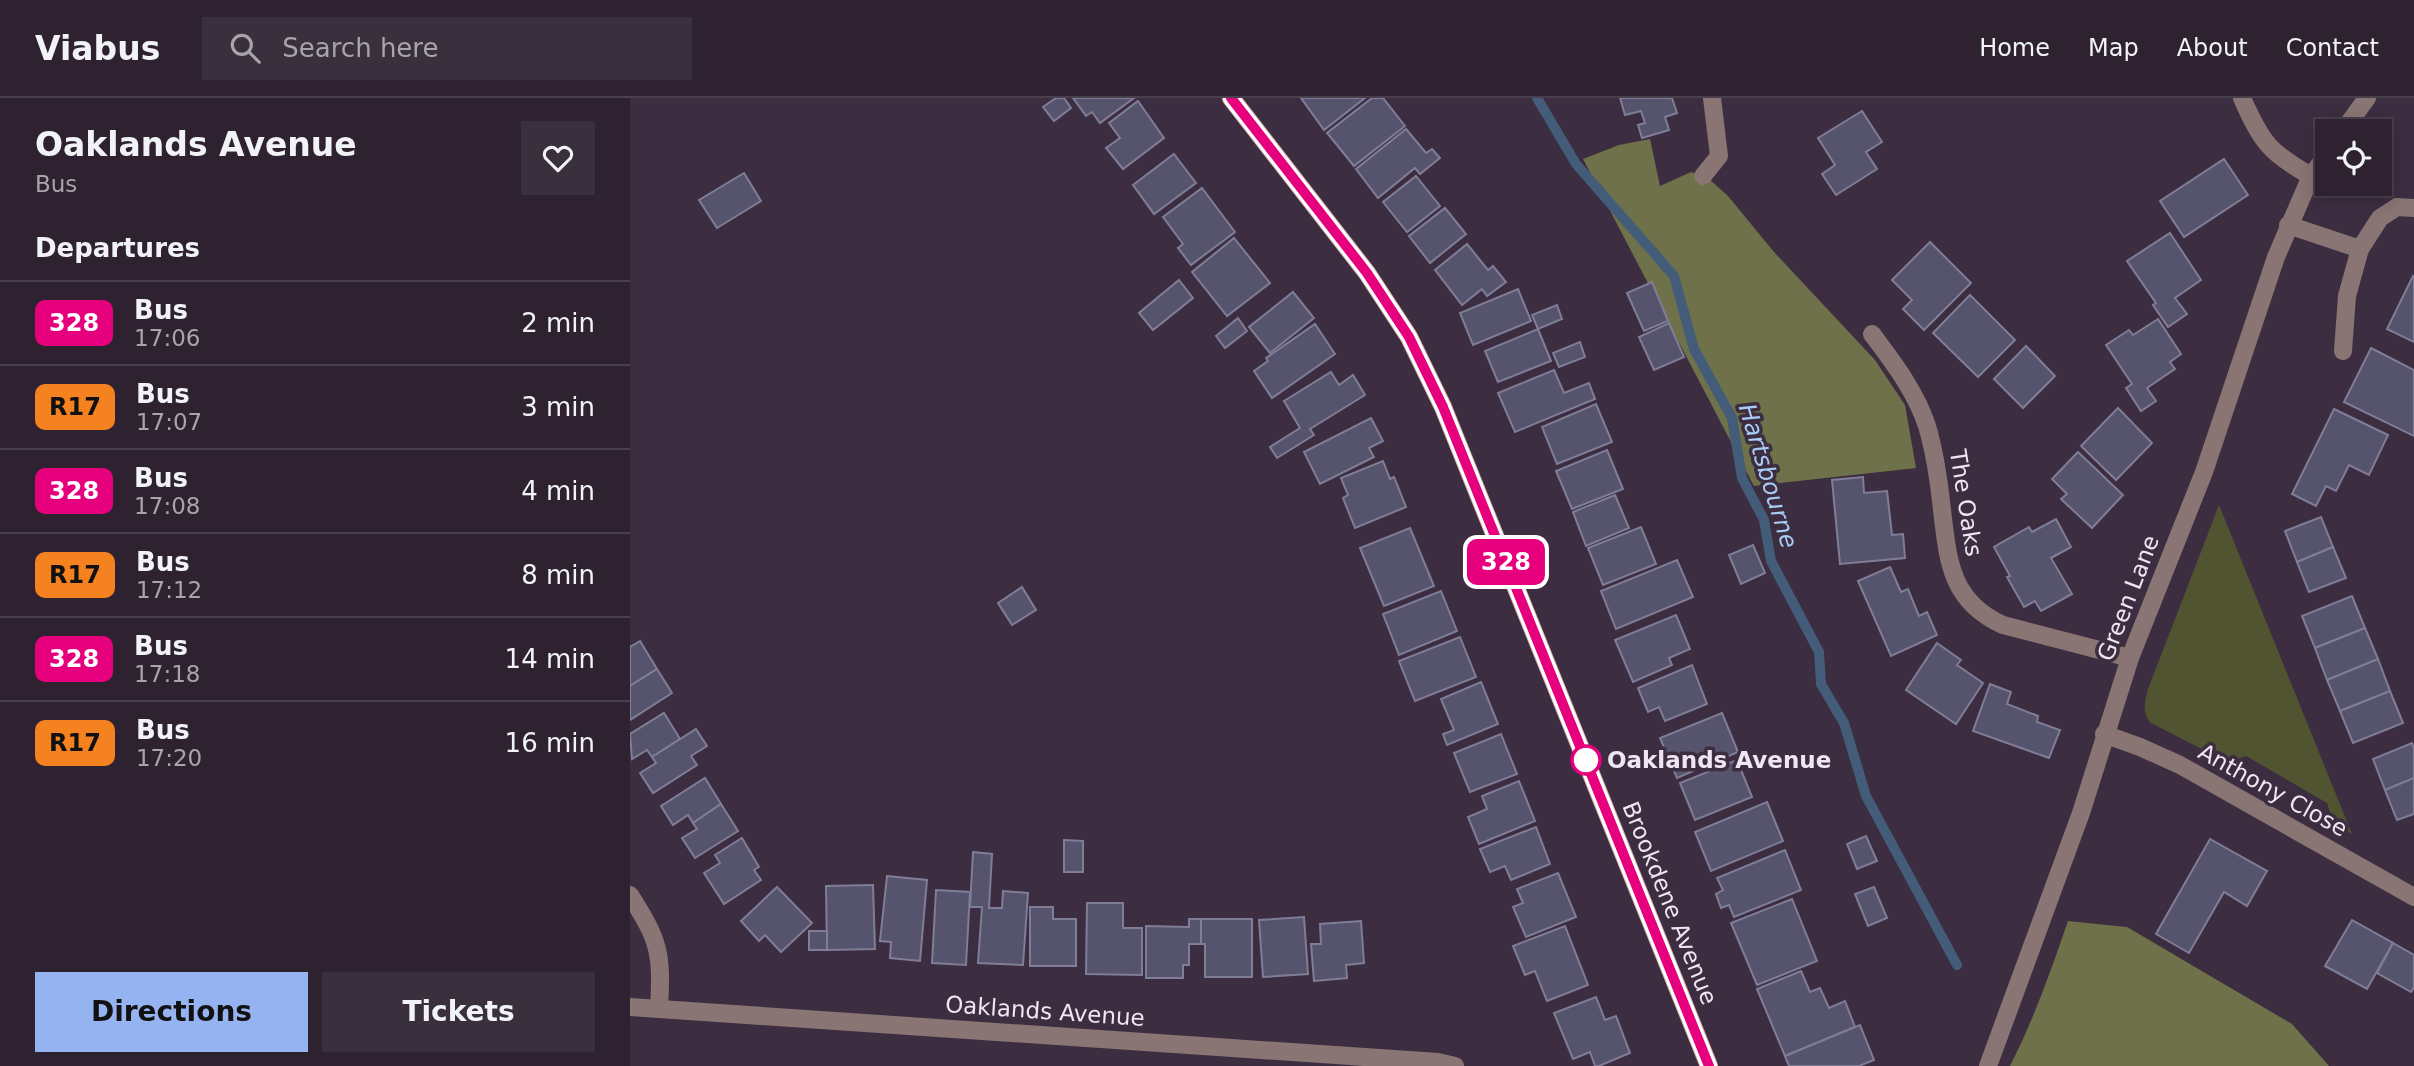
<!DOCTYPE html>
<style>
:root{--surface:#2e2231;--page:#3a2f3d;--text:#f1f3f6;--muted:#a7a4ab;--line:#493f4d;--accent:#95b2f1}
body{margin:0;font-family:"DejaVu Sans",sans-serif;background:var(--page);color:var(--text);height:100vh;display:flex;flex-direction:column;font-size:26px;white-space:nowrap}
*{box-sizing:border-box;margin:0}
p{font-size:23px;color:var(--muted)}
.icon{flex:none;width:38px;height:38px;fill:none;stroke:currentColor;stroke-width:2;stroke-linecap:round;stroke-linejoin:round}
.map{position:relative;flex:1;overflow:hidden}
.details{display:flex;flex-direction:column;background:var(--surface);width:630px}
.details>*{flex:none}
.badge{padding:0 14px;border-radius:10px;font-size:24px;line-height:46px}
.tools{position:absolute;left:1685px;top:21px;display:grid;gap:14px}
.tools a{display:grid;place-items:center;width:77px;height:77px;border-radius:0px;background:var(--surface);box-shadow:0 4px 18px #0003,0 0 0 2px var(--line);font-size:35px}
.map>.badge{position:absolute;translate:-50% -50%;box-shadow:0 0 0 4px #fff}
h2{padding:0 35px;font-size:26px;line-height:63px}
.round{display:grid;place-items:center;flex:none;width:74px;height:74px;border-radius:0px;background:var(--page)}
.headline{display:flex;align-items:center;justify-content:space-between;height:119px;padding:0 35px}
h1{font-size:33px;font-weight:800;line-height:52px}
.button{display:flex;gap:14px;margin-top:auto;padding:14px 35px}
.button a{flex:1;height:80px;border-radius:0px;background:var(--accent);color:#111;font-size:28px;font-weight:800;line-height:80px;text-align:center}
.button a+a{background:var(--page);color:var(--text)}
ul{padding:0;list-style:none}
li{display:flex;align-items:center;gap:21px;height:84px;padding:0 35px;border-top:2px solid var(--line)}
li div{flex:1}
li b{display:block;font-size:26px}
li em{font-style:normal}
li .badge{min-width:77px;font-weight:700;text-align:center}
header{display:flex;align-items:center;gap:42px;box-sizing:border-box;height:98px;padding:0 35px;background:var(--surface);border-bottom:2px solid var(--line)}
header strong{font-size:33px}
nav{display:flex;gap:38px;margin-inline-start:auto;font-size:24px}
.search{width:490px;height:63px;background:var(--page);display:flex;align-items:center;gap:18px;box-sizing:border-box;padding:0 24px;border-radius:0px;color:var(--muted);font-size:26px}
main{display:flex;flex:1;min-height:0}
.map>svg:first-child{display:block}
</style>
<header>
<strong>Viabus</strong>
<div class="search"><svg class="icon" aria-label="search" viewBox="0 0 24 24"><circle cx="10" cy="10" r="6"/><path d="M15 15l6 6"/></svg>Search here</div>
<nav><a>Home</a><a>Map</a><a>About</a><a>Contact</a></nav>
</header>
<main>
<section class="details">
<div class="headline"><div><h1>Oaklands Avenue</h1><p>Bus</p></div><a class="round"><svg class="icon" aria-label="heart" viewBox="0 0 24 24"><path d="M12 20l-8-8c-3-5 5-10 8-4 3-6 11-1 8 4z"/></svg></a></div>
<h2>Departures</h2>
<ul>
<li><span class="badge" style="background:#e6007e;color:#fff">328</span><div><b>Bus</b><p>17:06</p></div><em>2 min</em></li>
<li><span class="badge" style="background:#f58220;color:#111">R17</span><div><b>Bus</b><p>17:07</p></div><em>3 min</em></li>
<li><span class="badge" style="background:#e6007e;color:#fff">328</span><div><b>Bus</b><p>17:08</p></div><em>4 min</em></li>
<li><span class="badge" style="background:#f58220;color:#111">R17</span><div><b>Bus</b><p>17:12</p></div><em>8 min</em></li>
<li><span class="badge" style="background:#e6007e;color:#fff">328</span><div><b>Bus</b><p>17:18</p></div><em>14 min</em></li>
<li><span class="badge" style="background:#f58220;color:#111">R17</span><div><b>Bus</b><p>17:20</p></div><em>16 min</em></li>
</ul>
<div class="button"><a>Directions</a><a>Tickets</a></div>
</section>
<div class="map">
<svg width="1784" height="968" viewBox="0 0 1784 968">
<rect width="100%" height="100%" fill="#3d2d41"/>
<path fill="#515431" d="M 1589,407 L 1722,736 L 1703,725 L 1697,705 L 1616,658 L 1599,665 L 1521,625 C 1511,614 1515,604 1518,591 Z"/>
<g fill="#6e714a">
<path d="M 1020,41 L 1030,88 L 1061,74 L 1079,81 L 1098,98 L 1144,154 L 1245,262 L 1275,307 L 1286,370 L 1124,388 L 953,61 L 989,47 Z"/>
<path d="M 1438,823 L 1497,829 L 1662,926 L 1699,968 L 1380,968 C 1404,921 1421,872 1438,823 Z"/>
</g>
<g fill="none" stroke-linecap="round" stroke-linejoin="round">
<path stroke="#435c79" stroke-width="10" d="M 907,0 L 946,66 L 1044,178 L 1064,251 L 1102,320 L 1112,380 L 1134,422 L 1141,463 L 1189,554 L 1191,586 L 1214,625 L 1236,698 L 1327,867"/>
</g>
<g fill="#56546c" stroke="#7f7d97" stroke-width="2">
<path d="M 426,0 L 434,0 L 441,10 L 424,23 L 413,9 Z"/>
<path d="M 443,0 L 504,0 L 470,25 L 462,14 L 456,18 Z"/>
<path d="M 671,0 L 735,0 L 694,32 Z"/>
<path d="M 742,0 L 753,0 L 775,28 L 724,68 L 697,35 Z"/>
<path d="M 990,0 L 1042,0 L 1047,15 L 1035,19 L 1039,32 L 1012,40 L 1008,27 L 1015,25 L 1011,13 L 995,17 Z"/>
<path d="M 508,3 L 534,40 L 493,71 L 476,50 L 490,40 L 479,25 Z"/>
<path d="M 1232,13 L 1252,44 L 1236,54 L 1247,71 L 1206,97 L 1192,76 L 1205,67 L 1188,40 Z"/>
<path d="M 776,31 L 796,55 L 802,51 L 810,60 L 790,76 L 785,70 L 748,100 L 726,71 Z"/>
<path d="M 544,56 L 566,85 L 524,116 L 503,87 Z"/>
<path d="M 1594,61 L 1618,97 L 1554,139 L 1530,103 Z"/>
<path d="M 114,75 L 131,103 L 87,130 L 69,102 Z"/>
<path d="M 786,78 L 810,108 L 777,134 L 753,104 Z"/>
<path d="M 572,90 L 605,134 L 561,167 L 548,150 L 553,146 L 533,119 Z"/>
<path d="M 815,110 L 836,136 L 800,165 L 779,138 Z"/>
<path d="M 1540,135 L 1571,182 L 1545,200 L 1557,216 L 1538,229 L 1523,207 L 1526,205 L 1497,163 Z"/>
<path d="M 604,140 L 640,185 L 597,218 L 562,174 Z"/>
<path d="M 1300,144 L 1341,185 L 1294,232 L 1273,211 L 1282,202 L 1262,182 Z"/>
<path d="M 837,146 L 858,172 L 863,168 L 876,184 L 857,198 L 852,191 L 832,207 L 805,172 Z"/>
<path d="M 1783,178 L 1784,179 L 1784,244 L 1757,231 Z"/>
<path d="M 549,182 L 563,200 L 523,232 L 509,215 Z"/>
<path d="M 1022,184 L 1038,223 L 1014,233 L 997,195 Z"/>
<path d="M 888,191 L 901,223 L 843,247 L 830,215 Z"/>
<path d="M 663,194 L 684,220 L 640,255 L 619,229 Z"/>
<path d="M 1340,197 L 1385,242 L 1348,279 L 1303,235 Z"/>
<path d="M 927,207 L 932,221 L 908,231 L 902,217 Z"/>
<path d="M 608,220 L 617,233 L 595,250 L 586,238 Z"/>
<path d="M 1528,221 L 1551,256 L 1540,264 L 1545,271 L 1517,290 L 1526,303 L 1511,313 L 1496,290 L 1502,286 L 1476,247 L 1499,232 L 1503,237 Z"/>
<path d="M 1039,225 L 1054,259 L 1024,272 L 1009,239 Z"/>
<path d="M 685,226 L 705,256 L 642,300 L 624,273 L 638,263 L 636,260 Z"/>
<path d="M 908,231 L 921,263 L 868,284 L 855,253 Z"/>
<path d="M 950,244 L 955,259 L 929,269 L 923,255 Z"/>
<path d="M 1396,248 L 1425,278 L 1393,310 L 1364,281 Z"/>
<path d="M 1741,250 L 1784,272 L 1784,338 L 1714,304 Z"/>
<path d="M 924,272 L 934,295 L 959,285 L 965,301 L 885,334 L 868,295 Z"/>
<path d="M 701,274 L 709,287 L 723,277 L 735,297 L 680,331 L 684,337 L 647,360 L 640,349 L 670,330 L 654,303 Z"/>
<path d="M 966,306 L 982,344 L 927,366 L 912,329 Z"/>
<path d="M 1488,310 L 1522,345 L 1486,382 L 1451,348 Z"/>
<path d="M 1704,311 L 1758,337 L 1739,377 L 1719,367 L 1706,393 L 1696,388 L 1686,408 L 1662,396 Z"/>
<path d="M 741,320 L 753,343 L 739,350 L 744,359 L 690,386 L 674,354 Z"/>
<path d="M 977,352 L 993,391 L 942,411 L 926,373 Z"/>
<path d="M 1448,354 L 1493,397 L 1462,430 L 1431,401 L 1437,396 L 1422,381 Z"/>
<path d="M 753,363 L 760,381 L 764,379 L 776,409 L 725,430 L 713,400 L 718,397 L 711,380 Z"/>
<path d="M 1233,379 L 1234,395 L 1257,393 L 1262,437 L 1273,436 L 1275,460 L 1210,466 L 1202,382 Z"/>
<path d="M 985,397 L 999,430 L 956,448 L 943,414 Z"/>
<path d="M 1691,419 L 1703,449 L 1667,464 L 1655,433 Z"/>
<path d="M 1426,421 L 1441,449 L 1421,460 L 1442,496 L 1411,513 L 1405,503 L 1394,509 L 1377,479 L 1380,478 L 1364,449 L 1399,429 L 1402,434 Z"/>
<path d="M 1011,429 L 1026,466 L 973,487 L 958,450 Z"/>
<path d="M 780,430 L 804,488 L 754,508 L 730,450 Z"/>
<path d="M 1123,447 L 1135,475 L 1111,486 L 1099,457 Z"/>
<path d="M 1703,449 L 1716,480 L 1679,494 L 1667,464 Z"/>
<path d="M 1047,462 L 1063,499 L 986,531 L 971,493 Z"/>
<path d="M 1260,469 L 1271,494 L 1278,491 L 1289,518 L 1297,514 L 1307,537 L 1261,558 L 1228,483 Z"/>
<path d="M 392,489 L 406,512 L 382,527 L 368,505 Z"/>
<path d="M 811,493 L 827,533 L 769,557 L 753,516 Z"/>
<path d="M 1722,498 L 1735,530 L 1685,550 L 1672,518 Z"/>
<path d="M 1046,517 L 1060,551 L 1039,560 L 1042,567 L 1003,584 L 985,542 Z"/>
<path d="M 1735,530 L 1748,561 L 1697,582 L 1685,550 Z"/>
<path d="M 830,539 L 846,579 L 785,603 L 769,563 Z"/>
<path d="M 10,543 L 27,571 L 0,588 L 0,549 Z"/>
<path d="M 1307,545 L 1331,562 L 1327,567 L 1353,585 L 1326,626 L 1276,592 Z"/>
<path d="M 1748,561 L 1760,593 L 1710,613 L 1697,582 Z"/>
<path d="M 1062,567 L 1077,606 L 1035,623 L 1029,609 L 1018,614 L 1008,590 Z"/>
<path d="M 27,571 L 42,595 L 0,622 L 0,588 Z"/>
<path d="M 851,584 L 868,626 L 817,647 L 813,636 L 824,632 L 811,601 Z"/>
<path d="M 1360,586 L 1381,594 L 1377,606 L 1408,618 L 1407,624 L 1430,632 L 1419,660 L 1343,633 Z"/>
<path d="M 1760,593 L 1773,625 L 1723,645 L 1710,613 Z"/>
<path d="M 34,615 L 50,641 L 22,659 L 17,652 L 2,661 L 0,636 Z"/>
<path d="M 1092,615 L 1108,654 L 1047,680 L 1030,640 Z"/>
<path d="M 66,631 L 77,648 L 61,658 L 67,667 L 23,695 L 10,675 L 26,665 L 22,659 Z"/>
<path d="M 871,636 L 887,676 L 840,694 L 824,655 Z"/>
<path d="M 1782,645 L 1784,651 L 1784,680 L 1755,692 L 1743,661 Z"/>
<path d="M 1107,662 L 1122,699 L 1065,722 L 1050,685 Z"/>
<path d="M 75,680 L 91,706 L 63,725 L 58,717 L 43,727 L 31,708 Z"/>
<path d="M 1784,680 L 1784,716 L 1767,722 L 1755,692 Z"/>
<path d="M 889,683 L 905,723 L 849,746 L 838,719 L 857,711 L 852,698 Z"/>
<path d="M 1137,704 L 1153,743 L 1081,773 L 1065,734 Z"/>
<path d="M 91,706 L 108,733 L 65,760 L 52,740 L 67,731 L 63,725 Z"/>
<path d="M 906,729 L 920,766 L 881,782 L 875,768 L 860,774 L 850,751 Z"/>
<path d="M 1236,738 L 1247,763 L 1227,771 L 1217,746 Z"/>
<path d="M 112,740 L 129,769 L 124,772 L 131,782 L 94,806 L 74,775 L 90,765 L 85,757 Z"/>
<path d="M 1580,741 L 1637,773 L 1617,808 L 1594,794 L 1559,855 L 1526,836 Z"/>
<path d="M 434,742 L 453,743 L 453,774 L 434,774 Z"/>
<path d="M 1155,752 L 1171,792 L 1104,819 L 1099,807 L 1091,810 L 1086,796 L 1093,792 L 1087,780 Z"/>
<path d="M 343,754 L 362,756 L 359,810 L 372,810 L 373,793 L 398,795 L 393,867 L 348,865 L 352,809 L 340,809 Z"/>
<path d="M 928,775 L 946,819 L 896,839 L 883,809 L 893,805 L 887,791 Z"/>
<path d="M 257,778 L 297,782 L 290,863 L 260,860 L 261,844 L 250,843 Z"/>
<path d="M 243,787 L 245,851 L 197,852 L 196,788 Z"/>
<path d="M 147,789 L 182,825 L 151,854 L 135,837 L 129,843 L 111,823 Z"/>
<path d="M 1244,789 L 1257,820 L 1238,828 L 1225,796 Z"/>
<path d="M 306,792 L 340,794 L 336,867 L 302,865 Z"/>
<path d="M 1162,801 L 1187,863 L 1127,887 L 1101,825 Z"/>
<path d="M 457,805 L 493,805 L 493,830 L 512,830 L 512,877 L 456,876 Z"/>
<path d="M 400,809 L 423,809 L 423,821 L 446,821 L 446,868 L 400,868 Z"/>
<path d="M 674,819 L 678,876 L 633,879 L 629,822 Z"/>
<path d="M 559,821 L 571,821 L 571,846 L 559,846 L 559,867 L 553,867 L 553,880 L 516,880 L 516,828 L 559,829 Z"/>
<path d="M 571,821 L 622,821 L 622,879 L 575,879 L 575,846 L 571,846 Z"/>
<path d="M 1722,822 L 1763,845 L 1737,891 L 1695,868 Z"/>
<path d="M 731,823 L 734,865 L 716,867 L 717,880 L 684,883 L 681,846 L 691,846 L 690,826 Z"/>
<path d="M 935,828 L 958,887 L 917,903 L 905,873 L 895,877 L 883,848 Z"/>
<rect x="179" y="833" width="18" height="19"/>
<path d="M 1763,845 L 1784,857 L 1784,889 L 1781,894 L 1747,875 Z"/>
<path d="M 1171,873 L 1180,894 L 1190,890 L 1199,910 L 1215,903 L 1225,929 L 1155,958 L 1127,891 Z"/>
<path d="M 966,899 L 975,922 L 986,918 L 1000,955 L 969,968 L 965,968 L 960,954 L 943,961 L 924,915 Z"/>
<path d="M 1230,927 L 1244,962 L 1229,968 L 1159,968 L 1155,958 Z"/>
</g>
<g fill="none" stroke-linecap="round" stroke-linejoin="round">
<g stroke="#897573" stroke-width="18">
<path d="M 1612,0 C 1632,45 1639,54 1681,78"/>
<path d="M 1713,33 L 1737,0"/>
<path d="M 1073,78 L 1089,58 L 1082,0"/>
<path d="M 1658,127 L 1730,151"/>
<path d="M 1242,236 C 1263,264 1286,294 1297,328 C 1305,355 1309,383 1312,412 C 1318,462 1320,503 1373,527 L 1500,560"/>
<path d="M 1713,253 L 1717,198 L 1730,151 L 1750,120 L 1767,109 L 1784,110"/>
<path d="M 1474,636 L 1510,649 L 1550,667 L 1784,799"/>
<path d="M 0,797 C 30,844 32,855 29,911"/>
<path d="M 0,909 L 808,964 L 825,968"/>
<path d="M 1358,968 L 1451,715 L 1500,560 L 1574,374 L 1646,159 L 1681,78 L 1698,55"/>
</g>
<path stroke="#deb5b0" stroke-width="18" d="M 601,0 L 737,175 L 779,239 L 813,309 L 1079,968"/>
</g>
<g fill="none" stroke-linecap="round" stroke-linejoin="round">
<g stroke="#fff" stroke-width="16">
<path id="line" d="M 601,0 L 737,175 L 779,239 L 813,309 L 1079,968"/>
</g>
<use href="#line" stroke="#e6007e" stroke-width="10"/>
</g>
<circle fill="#fff" stroke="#e6007e" stroke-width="3.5" cx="956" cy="662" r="14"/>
<g text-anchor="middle" stroke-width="7" stroke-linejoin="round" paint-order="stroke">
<g font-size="23" fill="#f0e6f3" stroke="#3d2d41">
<text transform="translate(1336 405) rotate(81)" y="8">The Oaks</text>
<text transform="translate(1498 500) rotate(-69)" y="8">Green Lane</text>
<text transform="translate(1643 692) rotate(29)" y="8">Anthony Close</text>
<text transform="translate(1040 805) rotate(68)" y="8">Brookdene Avenue</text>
<text transform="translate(415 913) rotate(4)" y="8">Oaklands Avenue</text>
</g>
<g font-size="23" font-weight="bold" fill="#f0e6f3" stroke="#3d2d41" text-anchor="start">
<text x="977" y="670">Oaklands Avenue</text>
</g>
<g font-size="24" font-style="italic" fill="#a9ccf5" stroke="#3d2d41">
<text transform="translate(1138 378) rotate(73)" y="8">Hartsbourne</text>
</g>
</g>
</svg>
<div class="tools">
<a><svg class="icon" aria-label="locate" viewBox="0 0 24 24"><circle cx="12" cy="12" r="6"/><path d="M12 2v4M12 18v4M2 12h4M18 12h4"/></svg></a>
</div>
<b class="badge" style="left:876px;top:464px;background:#e6007e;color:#fff">328</b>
</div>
</main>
